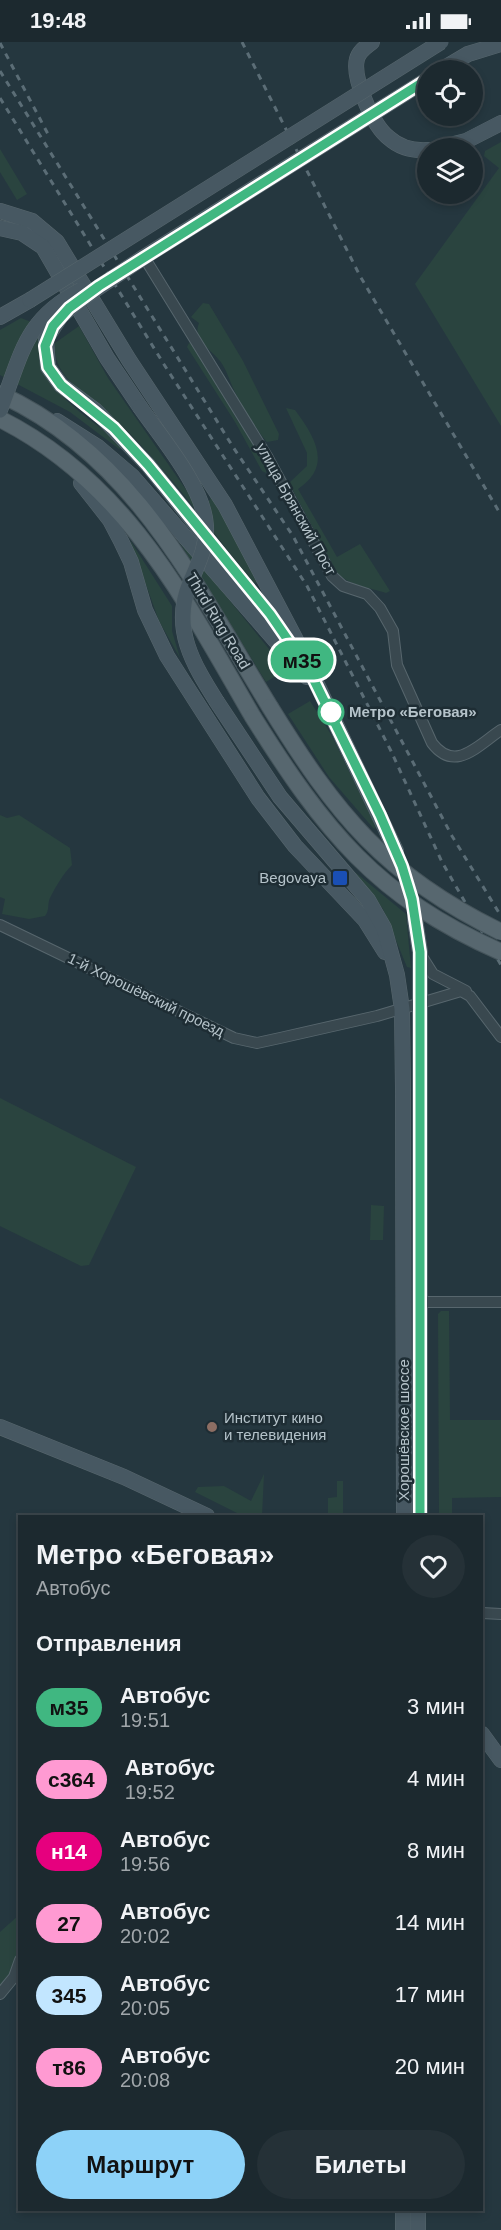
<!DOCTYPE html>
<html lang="ru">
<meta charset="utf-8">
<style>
:root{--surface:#1c292f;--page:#253137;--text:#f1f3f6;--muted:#a0a6aa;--line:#3a454b;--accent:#8dd2f8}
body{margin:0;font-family:Arial,sans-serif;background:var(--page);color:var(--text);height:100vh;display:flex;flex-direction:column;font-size:22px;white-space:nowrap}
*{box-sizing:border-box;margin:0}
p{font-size:20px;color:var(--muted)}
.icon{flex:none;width:33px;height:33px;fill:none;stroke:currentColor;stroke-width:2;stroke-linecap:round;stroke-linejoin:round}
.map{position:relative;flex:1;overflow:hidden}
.side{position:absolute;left:18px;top:1473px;width:465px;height:696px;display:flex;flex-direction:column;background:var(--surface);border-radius:0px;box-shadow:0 3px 9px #0003,0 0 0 2px var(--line)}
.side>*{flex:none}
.badge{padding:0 12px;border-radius:20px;font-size:21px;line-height:39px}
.controls{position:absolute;left:417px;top:18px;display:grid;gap:12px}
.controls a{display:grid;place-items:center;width:66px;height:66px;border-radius:50%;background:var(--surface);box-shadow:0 3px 9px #0003,0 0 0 2px var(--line);font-size:30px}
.map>.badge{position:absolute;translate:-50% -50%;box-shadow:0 0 0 3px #fff}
h2{padding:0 18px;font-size:22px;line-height:54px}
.round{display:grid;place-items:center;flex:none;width:63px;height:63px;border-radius:32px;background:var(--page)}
.headline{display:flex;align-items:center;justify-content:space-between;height:102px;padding:0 18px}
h1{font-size:28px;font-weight:800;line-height:45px}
.cta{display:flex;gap:12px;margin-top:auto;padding:12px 18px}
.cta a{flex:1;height:69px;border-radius:36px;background:var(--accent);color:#111;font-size:24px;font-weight:800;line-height:69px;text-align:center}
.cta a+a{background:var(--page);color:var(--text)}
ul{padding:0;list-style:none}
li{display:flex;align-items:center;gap:18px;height:72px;padding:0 18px}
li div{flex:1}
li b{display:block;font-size:22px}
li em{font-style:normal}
li .badge{min-width:66px;font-weight:700;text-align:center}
.status{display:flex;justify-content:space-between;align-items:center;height:42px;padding:0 30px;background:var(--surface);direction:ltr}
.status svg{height:16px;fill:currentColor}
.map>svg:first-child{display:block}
</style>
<div class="status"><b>19:48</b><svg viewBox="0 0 49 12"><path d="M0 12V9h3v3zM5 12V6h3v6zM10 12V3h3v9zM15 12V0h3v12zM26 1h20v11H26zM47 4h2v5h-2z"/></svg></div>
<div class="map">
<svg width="501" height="2188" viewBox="0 0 501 2188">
<rect width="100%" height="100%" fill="#25373f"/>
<g fill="#2a443f">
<path d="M 501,100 L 501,384 L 415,242 L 499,126 L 484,114 L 485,109 Z"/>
<path d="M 0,107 L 27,152 L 17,158 L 0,130 Z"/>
<path d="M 203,261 L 209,262 L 243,319 L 279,392 L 278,398 L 267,400 C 258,390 239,360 234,348 C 229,338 227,328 220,319 C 211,307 192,298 199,281 L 191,275 Z"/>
<path d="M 21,276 L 44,285 C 24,343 86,370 122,404 L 119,407 L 70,370 L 0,333 L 0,288 Z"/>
<path d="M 79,284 L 108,336 L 196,462 L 201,464 L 210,458 L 211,454 L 260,537 L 259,542 L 253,540 C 201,477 154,407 90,356 C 71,341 53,328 55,301 Z"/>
<path d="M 189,301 L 195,303 L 238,379 L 257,405 L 266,422 L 266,431 L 262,429 L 235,380 L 187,305 Z"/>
<path d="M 286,366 L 295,368 C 315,395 333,424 298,447 L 337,515 L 360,502 L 390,549 L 386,551 C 371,546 348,543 337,531 L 289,441 L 307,424 L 307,411 Z"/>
<path d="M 170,485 L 286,628 L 266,640 Z"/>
<path d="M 130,498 L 172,564 L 172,589 L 180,616 L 159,579 Z"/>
<path d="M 310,659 L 332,694 L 376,785 L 374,787 L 329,735 L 288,672 Z"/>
<path d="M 0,773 L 7,776 L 19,773 L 70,806 L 72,823 C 63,832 56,844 50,856 C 47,862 50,868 45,874 L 29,877 L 2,872 L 5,857 L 0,855 Z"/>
<path d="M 355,830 L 406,872 L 411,926 L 407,925 L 383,867 Z"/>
<path d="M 0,1056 L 136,1125 L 89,1223 L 81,1224 L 0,1184 Z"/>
<path d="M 371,1163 L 384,1164 L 383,1198 L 370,1198 Z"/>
<path d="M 441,1269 L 449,1269 L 450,1378 L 501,1378 L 501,1455 L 452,1456 L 452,1474 L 439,1474 L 438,1272 Z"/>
<path d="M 264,1432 L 262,1474 L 243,1474 L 195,1450 L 198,1445 L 224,1444 L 251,1459 Z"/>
<path d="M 337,1439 L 343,1439 L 343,1474 L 328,1474 L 328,1456 L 337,1455 Z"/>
<path d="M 19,1873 C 20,1906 19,1920 0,1948 L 0,1890 Z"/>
</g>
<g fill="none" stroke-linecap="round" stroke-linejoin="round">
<g stroke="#57666d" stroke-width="12">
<g id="street">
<path d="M 144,215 L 268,416 L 332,534 L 343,544 L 367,552 L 380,566 L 393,589 L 397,623 L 432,701 C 455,731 477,704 501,688"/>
<path d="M 0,883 L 234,996 L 257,1001 L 280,996 L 377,974 L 461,949 L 470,954 L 501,995"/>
<path d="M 421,913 L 433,932 L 466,949"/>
<path d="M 419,1260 L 501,1260"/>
<path d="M 482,1571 L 501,1572"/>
<path d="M 0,1952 L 14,1935 L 20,1918"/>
</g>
</g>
<g stroke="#57666d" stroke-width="16">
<g id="secondary">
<path d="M 372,0 C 366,5 359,9 357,17 C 352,36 373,84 389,96 C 400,106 413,109 428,108"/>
<path d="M 441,28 L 468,12 L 501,2"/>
<path d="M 438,106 L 466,99 L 501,81"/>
<path d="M 0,169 L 32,179 L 57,200 L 129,318 L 225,463 L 295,596 L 396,809"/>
<path d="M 0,186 L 22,191 L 43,205 L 107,316 L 140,365"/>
<path d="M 0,275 L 30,258"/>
<path d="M 96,369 L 148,423 L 284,592"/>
<path d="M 57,379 L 98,405 L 132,434 L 307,635"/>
<path d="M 81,441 L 110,478 L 121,499 L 131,520 L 145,568 L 167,614 L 258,756 L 295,804 L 365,878 L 385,910"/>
<path d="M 217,660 L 280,755 L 368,858 L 384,886 L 397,933 L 402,967 L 403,1046 L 404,1474"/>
<path d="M 415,877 L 420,910 L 420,1474"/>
<path d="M 0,1385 L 124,1435 L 207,1474"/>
<path d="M 482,1692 L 501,1718"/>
<path d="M 403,2168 L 403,2188"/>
<path d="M 418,2188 L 418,2168"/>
</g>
</g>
<g stroke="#45545b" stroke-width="18">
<g id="primary">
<path d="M 0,352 C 135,414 196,545 270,665"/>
<path d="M 0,377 C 127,441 185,558 253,675"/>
</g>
</g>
<use href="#street" stroke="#39484f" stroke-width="10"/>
<use href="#secondary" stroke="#475862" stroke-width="15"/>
<use href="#primary" stroke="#57676f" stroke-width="16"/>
<g stroke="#5b6d76" stroke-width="3" stroke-dasharray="6 6" stroke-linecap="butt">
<path d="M 242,0 L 360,234 L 501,473"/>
<path d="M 0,1 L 49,94"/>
<path d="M 0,29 L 233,405 L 293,494 L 452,794 L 501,874"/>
<path d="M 0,56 L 165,324 L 307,544 L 391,709 L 442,820 L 501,923"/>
</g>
<g stroke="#57666d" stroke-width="16" stroke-linecap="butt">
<g id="secondary-bridge">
<path d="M 30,258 L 441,0"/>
<path d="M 140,365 C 162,397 204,445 206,484 C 207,505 198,522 190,541 C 171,586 193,622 217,660"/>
<path d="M 0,368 C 22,312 24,278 81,248"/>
<path d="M 96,369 L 61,343 L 48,325 L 46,297 L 61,274 L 78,259 L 144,215 L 428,37"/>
</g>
</g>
<g stroke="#45545b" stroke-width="18" stroke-linecap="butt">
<g id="primary-bridge">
<path d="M 270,665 C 336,772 384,833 501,890"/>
<path d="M 253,675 C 324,788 376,855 501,910"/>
</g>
</g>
<use href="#secondary-bridge" stroke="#475862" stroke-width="15"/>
<use href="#primary-bridge" stroke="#57676f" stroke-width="16"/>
</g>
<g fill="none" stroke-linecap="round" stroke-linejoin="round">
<g stroke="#fff" stroke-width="14">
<path id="line" d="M 420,1474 L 420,910 L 412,857 L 402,824 L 380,773 L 310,630 L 270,572 L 148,423 L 114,386 L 61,343 L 48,325 L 45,304 L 53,284 L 69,266 L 99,244 L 428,37"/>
</g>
<use href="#line" stroke="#40b781" stroke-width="9"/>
</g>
<circle fill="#fff" stroke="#40b781" stroke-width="3" cx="331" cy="670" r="12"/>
<rect fill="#1a4fb4" stroke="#1e2d34" stroke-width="2" x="332" y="828" width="16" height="16" rx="3"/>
<circle fill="#8d6e63" stroke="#1e2d34" stroke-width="2" cx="212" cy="1385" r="6"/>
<g text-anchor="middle" stroke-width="5" stroke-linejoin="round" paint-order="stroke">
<g font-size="15" fill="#b5c3ca" stroke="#1e2d34">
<text transform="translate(296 467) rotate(61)" y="5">улица Брянский Пост</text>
<text transform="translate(218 579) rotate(59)" y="5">Third Ring Road</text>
<text transform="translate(146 953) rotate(26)" y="5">1-й Хорошёвский проезд</text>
<text transform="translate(404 1388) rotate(-90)" y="5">Хорошёвское шоссе</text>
</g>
<g font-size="15" font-weight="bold" fill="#b5c3ca" stroke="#1e2d34" text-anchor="start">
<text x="349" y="675">Метро «Беговая»</text>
</g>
<g font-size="15" fill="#b5c3ca" stroke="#1e2d34" text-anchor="end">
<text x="326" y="841">Begovaya</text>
<text x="224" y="1381" text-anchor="start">Институт кино<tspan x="224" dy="17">и телевидения</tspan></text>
</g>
</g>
</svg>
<div class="controls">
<a><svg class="icon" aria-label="locate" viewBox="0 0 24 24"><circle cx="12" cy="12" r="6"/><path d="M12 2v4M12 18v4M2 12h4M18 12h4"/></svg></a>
<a><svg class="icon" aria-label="layers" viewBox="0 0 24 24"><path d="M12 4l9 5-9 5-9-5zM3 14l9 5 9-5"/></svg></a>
</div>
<b class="badge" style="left:302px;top:618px;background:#40b781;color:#111">м35</b>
<section class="side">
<div class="headline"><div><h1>Метро «Беговая»</h1><p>Автобус</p></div><a class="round"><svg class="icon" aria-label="heart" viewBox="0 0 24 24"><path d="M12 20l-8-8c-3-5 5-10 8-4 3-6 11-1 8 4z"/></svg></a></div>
<h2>Отправления</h2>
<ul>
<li><span class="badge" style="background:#40b781;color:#111">м35</span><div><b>Автобус</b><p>19:51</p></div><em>3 мин</em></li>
<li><span class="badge" style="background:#ff9ad2;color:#111">с364</span><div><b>Автобус</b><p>19:52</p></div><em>4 мин</em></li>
<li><span class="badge" style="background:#e6007e;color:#fff">н14</span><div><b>Автобус</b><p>19:56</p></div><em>8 мин</em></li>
<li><span class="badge" style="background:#ff9ad2;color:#111">27</span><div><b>Автобус</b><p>20:02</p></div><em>14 мин</em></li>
<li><span class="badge" style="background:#c2e6ff;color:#111">345</span><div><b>Автобус</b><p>20:05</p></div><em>17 мин</em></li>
<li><span class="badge" style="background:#ff9ad2;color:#111">т86</span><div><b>Автобус</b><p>20:08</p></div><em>20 мин</em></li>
</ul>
<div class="cta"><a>Маршрут</a><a>Билеты</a></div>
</section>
</div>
